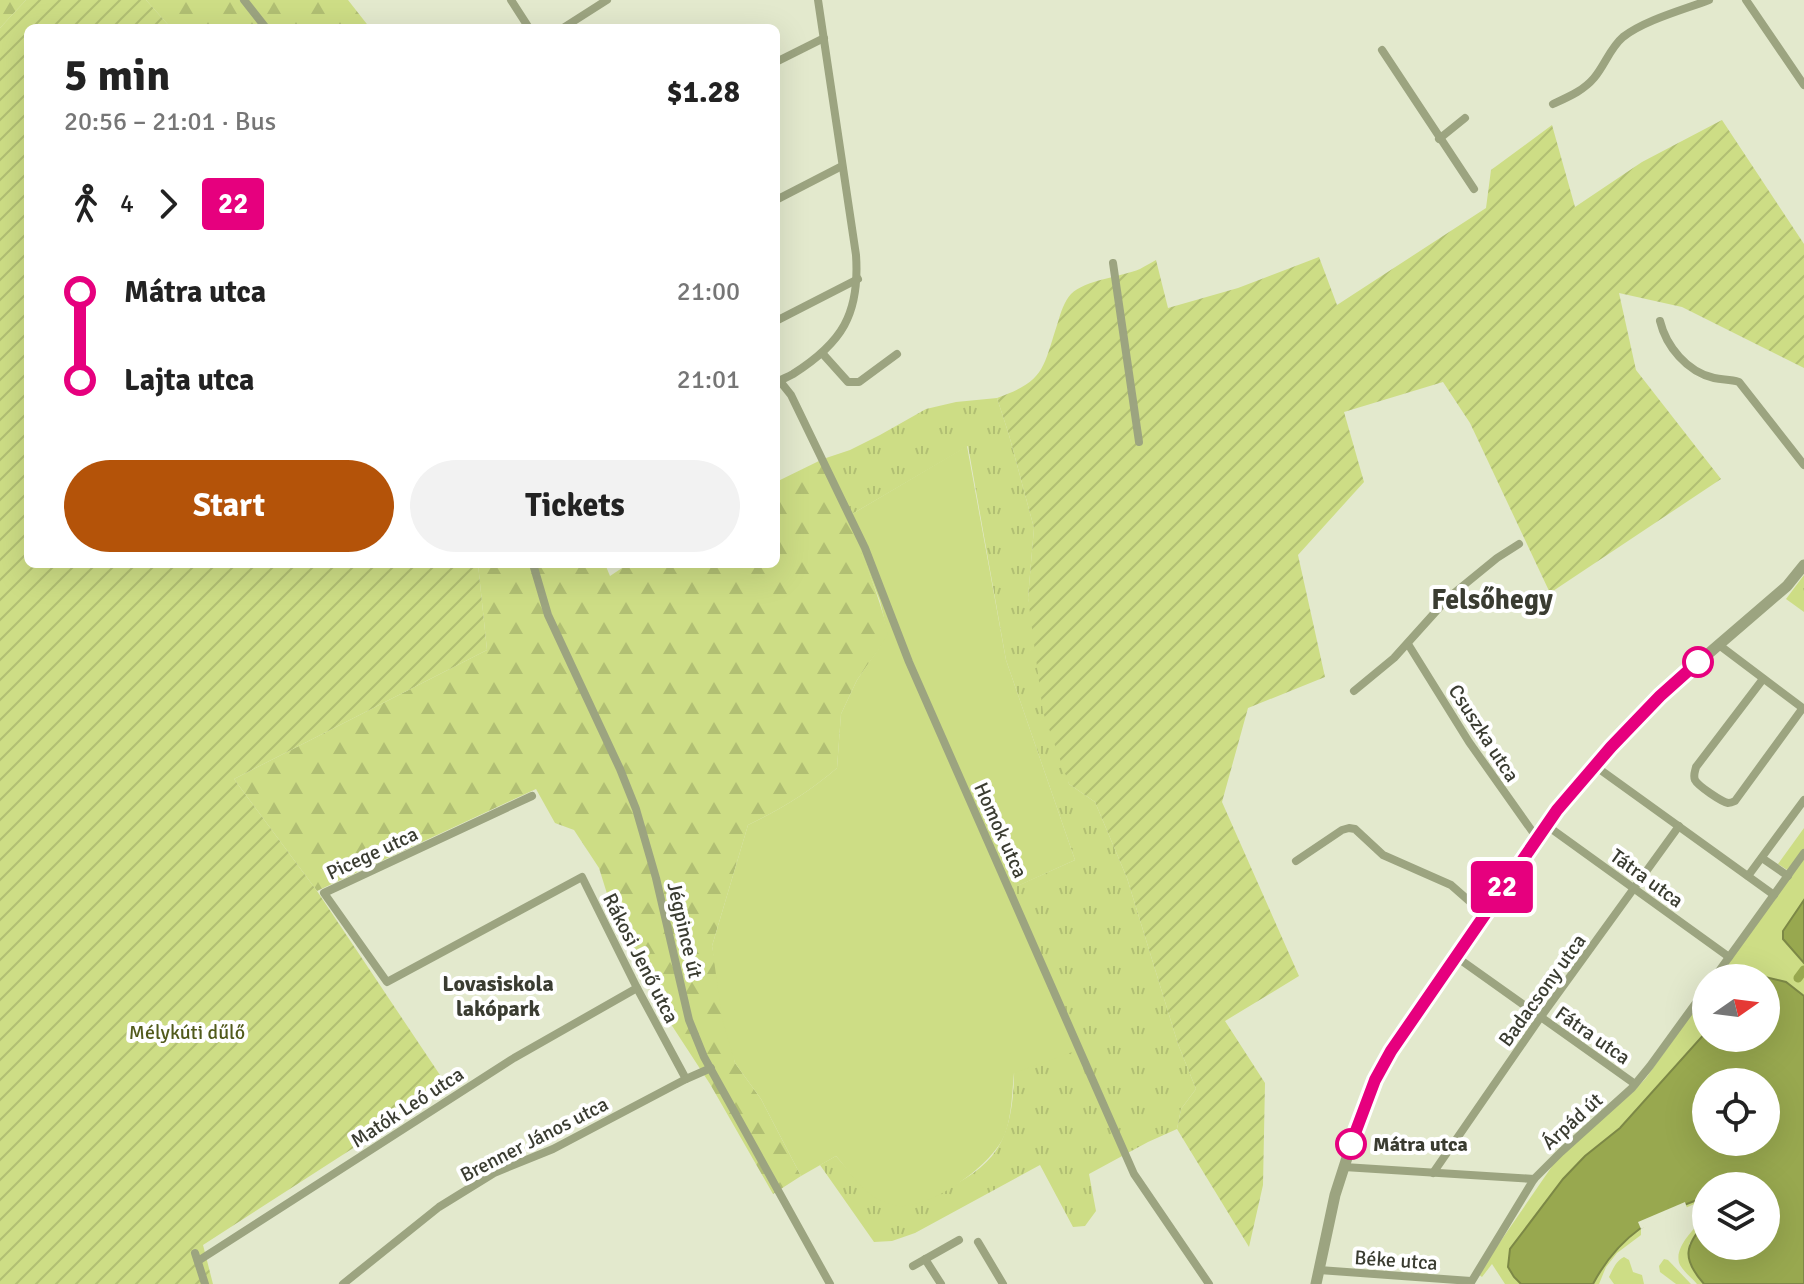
<!DOCTYPE html>
<meta charset="utf-8">
<style>
:root{--surface:#fff;--page:#f2f2f2;--text:#222;--muted:#767676;--accent:#b45309}
body{margin:0;font-family:Signika,sans-serif;background:var(--page);color:var(--text);height:100vh;display:flex;flex-direction:column;font-size:30px;white-space:nowrap}
*{box-sizing:border-box;margin:0}
p{font-size:26px;color:var(--muted)}
.icon{flex:none;width:44px;height:44px;fill:none;stroke:currentColor;stroke-width:2;stroke-linecap:round;stroke-linejoin:round}
.map{position:relative;flex:1;overflow:hidden}
.side{position:absolute;left:24px;top:24px;width:756px;height:544px;display:flex;flex-direction:column;background:var(--surface);border-radius:12px;box-shadow:0 8px 32px #0002}
.side>*{flex:none}
.badge{padding:0 16px;border-radius:6px;font-size:28px;line-height:52px}
.needle{width:52px;rotate:76deg}
.buttons{position:absolute;left:1692px;top:964px;display:grid;gap:16px}
.buttons a{display:grid;place-items:center;width:88px;height:88px;border-radius:50%;background:var(--surface);box-shadow:0 8px 32px #0002;font-size:40px}
.map>.badge{position:absolute;translate:-50% -50%;box-shadow:0 0 0 4px #fff}
.legs{display:flex;align-items:center;gap:12px;height:88px;padding:0 40px;font-size:26px}
.legs p{margin-inline-start:auto}
.summary{display:flex;align-items:center;justify-content:space-between;height:136px;padding:0 40px}
h1{font-size:44px;font-weight:700;line-height:60px}
.action{display:flex;gap:16px;margin-top:auto;padding:16px 40px}
.action a{flex:1;height:92px;border-radius:48px;background:var(--accent);color:#fff;font-size:32px;font-weight:700;line-height:92px;text-align:center}
.action a+a{background:var(--page);color:var(--text)}
ul{padding:0 40px;list-style:none}
li{display:flex;align-items:center;gap:28px;height:88px;font-size:30px}
li i{display:grid;place-items:center;width:12px;height:100%;margin:0 10px;background:currentColor}
li i::after{content:'';width:20px;height:20px;margin:-10px;border:6px solid;border-radius:50%;background:var(--surface)}
li p{margin-inline-start:auto}
li:first-child i{background:linear-gradient(#0000 50%,currentColor 0)}
li:last-child i{background:linear-gradient(currentColor 50%,#0000 0)}
.map>svg:first-child{display:block}
</style>
<div class="map">
<svg width="1804" height="1284" viewBox="0 0 1804 1284">
<defs>
<pattern id="grass-tufts" width="24" height="20" patternUnits="userSpaceOnUse" patternTransform="scale(2)"><rect width="24" height="20" fill="#cddd85"/><path d="M3 7l-1-3M5 7V3M7 7l1-3M15 17l-1-3M17 17v-4M19 17l1-3" fill="none" stroke="#b1bf73"/></pattern>
<pattern id="forest-firs" width="22" height="20" patternUnits="userSpaceOnUse" patternTransform="scale(2)"><rect width="22" height="20" fill="#cddd85"/><path d="M5 1l3.5 6h-7zM16 11l3.5 6h-7z" fill="#b1bf73"/></pattern>
<pattern id="garden-furrows" width="10" height="10" patternUnits="userSpaceOnUse" patternTransform="scale(2)"><rect width="10" height="10" fill="#cddd85"/><path d="M-1 1l2-2M0 10L10 0M9 11l2-2" fill="none" stroke="#b1bf73"/></pattern>
</defs>
<rect width="100%" height="100%" fill="#e3e9cd"/>
<g fill="url(#grass-tufts)">
<path d="M 997,398 L 1009,435 L 1034,528 L 1028,598 L 1069,784 L 1095,802 L 1127,878 L 1178,1044 L 1196,1089 L 1181,1109 L 1177,1129 L 1148,1142 L 1089,1174 L 1096,1211 L 1085,1226 L 1073,1227 L 1040,1165 L 915,1233 L 892,1241 L 874,1242 L 820,1165 L 836,1156 L 854,1177 L 937,1195 C 956,1184 978,1173 992,1156 C 1023,1119 1013,1046 1011,1001 C 1010,964 1009,927 1008,890 L 1075,860 L 1006,660 L 968,446 L 847,517 L 823,459 L 850,450 L 880,435 L 926,409 L 956,402 Z"/>
<path d="M 1804,575 L 1804,612 L 1786,599 Z"/>
</g>
<g fill="url(#forest-firs)">
<path d="M 0,0 L 26,0 L 0,28 Z"/>
<path d="M 146,0 L 348,0 L 370,28 L 171,28 Z"/>
<path d="M 823,459 C 847,517 873,574 889,635 L 857,680 L 841,714 L 837,768 C 809,792 781,809 748,825 L 712,946 L 735,1063 L 761,1099 L 801,1176 L 773,1194 L 710,1084 L 650,992 L 619,932 L 599,868 L 574,830 L 555,823 L 536,789 L 317,891 L 234,779 L 487,650 L 478,564 L 605,564 L 610,576 L 628,564 L 776,564 L 776,482 Z"/>
</g>
<g fill="#cddd85">
<path d="M 967,446 L 1006,660 L 1075,860 L 1009,890 L 1078,1050 L 1014,1073 C 1012,1092 1012,1115 1005,1134 C 993,1165 931,1209 897,1206 C 891,1205 879,1200 874,1197 C 859,1187 848,1170 836,1156 L 801,1176 L 761,1099 L 735,1063 L 722,1018 L 712,946 L 748,825 C 781,809 809,792 837,768 L 841,714 L 857,680 L 888,635 L 880,601 L 847,517 Z"/>
<path d="M 1804,828 L 1804,996 L 1786,982 L 1766,977 L 1717,978 L 1792,873 L 1778,864 Z"/>
<path d="M 1706,994 L 1706,1032 L 1700,1040 L 1620,1128 L 1585,1156 L 1563,1179 L 1510,1249 L 1514,1277 L 1521,1284 L 1505,1284 L 1492,1264 L 1482,1277 L 1478,1274 L 1557,1159 L 1633,1092 L 1646,1078 Z"/>
<path d="M 1706,1197 L 1706,1201 L 1701,1201 L 1641,1228 L 1641,1235 L 1617,1253 L 1606,1267 L 1599,1284 L 1593,1284 C 1618,1235 1655,1214 1706,1197 Z"/>
<path d="M 1706,1216 L 1706,1222 L 1689,1244 L 1698,1277 L 1704,1284 L 1697,1284 C 1692,1278 1684,1272 1680,1265 C 1672,1248 1696,1227 1706,1216 Z"/>
<path d="M 1624,1257 L 1629,1260 L 1633,1272 L 1642,1275 L 1644,1284 L 1614,1284 L 1609,1277 C 1613,1269 1616,1261 1624,1257 Z"/>
<path d="M 1664,1259 L 1668,1260 L 1691,1284 L 1676,1284 L 1660,1272 L 1659,1266 Z"/>
</g>
<g fill="url(#garden-furrows)">
<path d="M 26,0 L 146,0 L 171,28 L 28,28 L 28,564 L 478,564 L 487,650 L 234,779 L 317,891 L 448,1087 L 203,1245 L 213,1284 L 0,1284 L 0,28 Z"/>
<path d="M 1722,120 L 1804,244 L 1804,368 L 1682,307 L 1619,293 L 1636,370 L 1721,479 L 1550,593 L 1470,423 L 1443,382 L 1344,412 L 1364,482 L 1298,555 L 1325,677 L 1248,708 L 1222,802 L 1299,976 L 1225,1021 L 1265,1083 L 1263,1185 L 1249,1247 L 1177,1129 L 1181,1109 L 1196,1089 L 1178,1044 L 1127,878 L 1095,802 L 1069,784 L 1043,712 L 1028,598 L 1034,528 L 1009,435 L 997,398 C 1046,381 1043,367 1058,322 C 1061,312 1064,302 1071,294 C 1085,280 1121,277 1140,269 C 1145,266 1151,263 1156,260 L 1168,308 L 1238,288 L 1319,257 L 1337,305 L 1486,208 L 1491,170 L 1552,125 L 1575,207 L 1642,162 Z"/>
</g>
<g fill="#98a84f" stroke="#7c8846" stroke-width="2" fill-rule="evenodd">
<path d="M 1804,900 L 1804,963 L 1783,939 L 1783,931 Z"/>
<path d="M 1765,977 L 1786,982 L 1804,996 L 1804,1284 L 1704,1284 C 1682,1259 1684,1246 1706,1222 L 1706,1246 L 1766,1246 L 1766,1186 L 1706,1186 L 1706,1197 C 1655,1214 1619,1235 1593,1284 L 1521,1284 L 1514,1277 L 1508,1267 L 1510,1249 L 1563,1179 L 1585,1156 L 1620,1128 L 1706,1032 L 1706,1038 L 1766,1038 L 1766,978 L 1762,978 ZM 1706,1082 L 1766,1082 L 1766,1142 L 1706,1142 Z"/>
</g>
<path fill="#e3e9cd" d="M 1685,1202 L 1687,1208 L 1641,1229 L 1638,1222 Z"/>
<g fill="none" stroke-linecap="round" stroke-linejoin="round">
<path stroke="#98a84f" stroke-width="9" d="M 1798,978 L 1804,970"/>
<g stroke="#9ca480" stroke-width="8">
<path d="M 244,0 L 266,28"/>
<path d="M 511,0 L 529,28"/>
<path d="M 1746,0 L 1804,85"/>
<path d="M 563,28 L 607,0"/>
<path d="M 1382,50 L 1474,189"/>
<path d="M 776,62 L 824,38"/>
<path d="M 1553,104 C 1568,97 1583,91 1594,78 C 1605,65 1610,48 1623,37 C 1645,20 1683,10 1709,0"/>
<path d="M 1439,139 L 1465,118"/>
<path d="M 776,200 L 842,166"/>
<path d="M 1113,263 L 1139,442"/>
<path d="M 776,321 L 858,279"/>
<path d="M 1660,321 C 1666,346 1687,372 1714,378 C 1723,380 1730,379 1739,382 L 1804,465"/>
<path d="M 822,353 L 848,382 L 859,382 L 897,354"/>
<path d="M 779,380 L 791,395 L 865,548 L 909,662 L 1134,1174 L 1209,1284"/>
<path d="M 777,382 C 782,379 788,377 793,374 C 842,343 860,314 856,255 L 818,0"/>
<path d="M 533,564 L 548,615 L 620,769 L 636,809 L 656,878 L 689,1020 L 704,1057 L 830,1284"/>
<path d="M 1408,644 L 1469,742 L 1537,838"/>
<path d="M 1719,645 L 1804,709"/>
<path d="M 1763,679 L 1696,767 C 1695,772 1693,775 1695,780 C 1698,786 1722,802 1728,803 C 1731,803 1733,802 1735,801 L 1802,709"/>
<path d="M 1354,691 L 1394,658 L 1448,598 L 1497,558 L 1519,544"/>
<path d="M 1595,766 L 1774,895"/>
<path d="M 532,796 L 324,893 L 387,982 L 582,877 L 637,988 L 686,1079"/>
<path d="M 1546,825 L 1729,957"/>
<path d="M 1762,858 L 1788,876"/>
<path d="M 1296,861 L 1342,830 L 1349,828 L 1355,829 L 1383,855 L 1451,885 L 1484,914"/>
<path d="M 1748,876 L 1804,800"/>
<path d="M 1455,956 L 1635,1084"/>
<path d="M 1714,978 L 1804,853"/>
<path d="M 1344,1167 L 1534,1179"/>
<path d="M 1433,1173 L 1540,1018 L 1679,826"/>
<path d="M 978,1242 L 1003,1284"/>
<path d="M 195,1253 L 205,1284"/>
<path d="M 925,1259 L 941,1284"/>
<path d="M 198,1261 L 514,1058 L 637,988"/>
<path d="M 913,1266 L 959,1240"/>
<path d="M 1319,1270 L 1471,1281"/>
<path d="M 343,1284 L 439,1207 L 494,1173 L 553,1149 L 686,1079 L 711,1068"/>
<path d="M 1470,1284 L 1534,1179 L 1561,1152 L 1632,1088 L 1650,1066 L 1706,989"/>
</g>
<path stroke="#9ca480" stroke-width="11" d="M 1316,1284 L 1335,1195 L 1354,1136 L 1375,1080 L 1391,1051 L 1455,956 L 1546,825 L 1611,747 L 1672,685 L 1787,586 L 1804,565"/>
</g>
<g fill="none" stroke-linecap="round" stroke-linejoin="round">
<g stroke="#fff" stroke-width="18">
<path id="line-1" d="M 1351,1144 L 1375,1080 L 1391,1051 L 1557,810 L 1611,747 L 1660,696 L 1698,662"/>
</g>
<use href="#line-1" stroke="#e6007e" stroke-width="12"/>
</g>
<g fill="#fff" stroke="#e6007e" stroke-width="4">
<circle cx="1698" cy="662" r="14"/>
<circle cx="1351" cy="1144" r="14"/>
</g>
<g text-anchor="middle" stroke-width="8" stroke-linejoin="round" paint-order="stroke">
<g font-size="20" fill="#3a3c31" stroke="#fff">
<text transform="translate(1484 733) rotate(57)" y="7">Csuszka utca</text>
<text transform="translate(1001 830) rotate(66)" y="7">Homok utca</text>
<text transform="translate(372 853) rotate(-25)" y="7">Picege utca</text>
<text transform="translate(1647 878) rotate(36)" y="7">Tátra utca</text>
<text transform="translate(685 930) rotate(77)" y="7">Jégpince út</text>
<text transform="translate(641 958) rotate(63)" y="7">Rákosi Jenő utca</text>
<text transform="translate(1542 990) rotate(-54)" y="7">Badacsony utca</text>
<text transform="translate(1593 1035) rotate(35)" y="7">Fátra utca</text>
<text transform="translate(407 1107) rotate(-33)" y="7">Matók Leó utca</text>
<text transform="translate(1572 1121) rotate(-42)" y="7">Árpád út</text>
<text transform="translate(534 1139) rotate(-27)" y="7">Brenner János utca</text>
<text transform="translate(1396 1260) rotate(4)" y="7">Béke utca</text>
</g>
<g font-size="20" fill="#515a1b" stroke="#fff">
<text x="187" y="1039">Mélykúti dűlő</text>
</g>
<g font-size="20" font-weight="bold" fill="#3a3c31" stroke="#fff" text-anchor="start">
<text x="1373" y="1151">Mátra utca</text>
</g>
<g font-size="22" font-weight="bold" fill="#3a3c31" stroke="#fff">
<text x="498" y="991">Lovasiskola<tspan x="498" dy="25">lakópark</tspan></text>
</g>
<g font-size="28" font-weight="bold" fill="#3a3c31" stroke="#fff">
<text x="1492" y="609">Felsőhegy</text>
</g>
</g>
</svg>
<div class="buttons">
<a><svg class="needle" viewBox="-14 -14 28 28"><path d="M0-13l5 13h-10z" fill="#e53935"/><path d="M0 13l5-13h-10z" fill="#767676"/></svg></a>
<a><svg class="icon" aria-label="locate" viewBox="0 0 24 24"><circle cx="12" cy="12" r="6"/><path d="M12 2v4M12 18v4M2 12h4M18 12h4"/></svg></a>
<a><svg class="icon" aria-label="layers" viewBox="0 0 24 24"><path d="M12 4l9 5-9 5-9-5zM3 14l9 5 9-5"/></svg></a>
</div>
<b class="badge" style="left:1502px;top:887px;background:#e6007e;color:#fff">22</b>
<section class="side">
<div class="summary"><div><h1>5 min</h1><p>20:56 – 21:01 · Bus</p></div><b>$1.28</b></div>
<div class="legs"><svg class="icon" aria-label="walk" viewBox="0 0 24 24"><circle cx="13" cy="4" r="2"/><path d="M13 8l-2 6 4 7M11 14l-3 7M7 12l3-4h3l4 4"/></svg>4<svg class="icon" aria-label="forward" viewBox="0 0 24 24"><path d="M9 5l7 7-7 7"/></svg><b class="badge" style="background:#e6007e;color:#fff">22</b></div>
<ul>
<li><i style="color:#e6007e"></i><b>Mátra utca</b><p>21:00</p></li>
<li><i style="color:#e6007e"></i><b>Lajta utca</b><p>21:01</p></li>
</ul>
<div class="action"><a>Start</a><a>Tickets</a></div>
</section>
</div>
